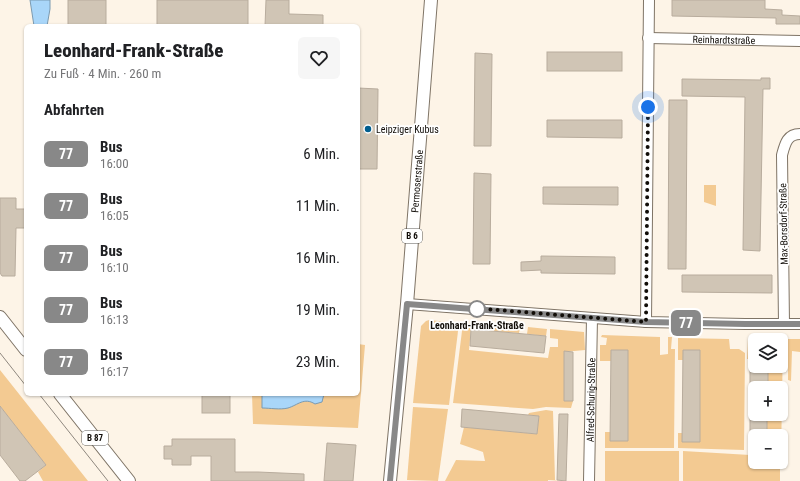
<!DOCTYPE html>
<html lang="de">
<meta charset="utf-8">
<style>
:root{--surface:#fff;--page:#f6f6f6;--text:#202124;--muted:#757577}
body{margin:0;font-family:"Roboto Condensed",sans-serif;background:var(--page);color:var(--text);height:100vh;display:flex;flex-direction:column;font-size:15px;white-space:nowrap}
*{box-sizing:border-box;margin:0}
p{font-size:13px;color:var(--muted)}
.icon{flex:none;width:22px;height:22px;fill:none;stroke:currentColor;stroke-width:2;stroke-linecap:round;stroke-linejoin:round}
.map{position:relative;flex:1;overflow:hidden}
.panel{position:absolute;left:24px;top:24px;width:336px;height:372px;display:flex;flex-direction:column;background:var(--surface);border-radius:6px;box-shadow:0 1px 3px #0004}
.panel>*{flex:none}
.badge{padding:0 8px;border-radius:6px;font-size:14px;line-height:26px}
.buttons{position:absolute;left:748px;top:333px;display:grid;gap:8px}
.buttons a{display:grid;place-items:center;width:40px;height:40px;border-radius:6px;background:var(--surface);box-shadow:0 1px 3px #0004;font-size:20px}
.you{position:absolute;width:20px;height:20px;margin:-10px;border:3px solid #fff;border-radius:50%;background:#1a73e8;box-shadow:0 0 0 6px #1a73e833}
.map>.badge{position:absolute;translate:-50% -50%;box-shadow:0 0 0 2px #fff}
h2{padding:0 20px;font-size:15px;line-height:36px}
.round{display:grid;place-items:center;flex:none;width:42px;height:42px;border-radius:6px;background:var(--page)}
.overview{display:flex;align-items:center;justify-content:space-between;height:68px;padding:0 20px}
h1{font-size:19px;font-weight:800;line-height:30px}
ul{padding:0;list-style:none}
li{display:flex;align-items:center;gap:12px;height:52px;padding:0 20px}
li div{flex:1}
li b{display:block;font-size:15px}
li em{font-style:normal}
li .badge{min-width:44px;font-weight:700;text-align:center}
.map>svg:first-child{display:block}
</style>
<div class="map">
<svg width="800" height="481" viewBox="0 0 800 481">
<rect width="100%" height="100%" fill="#fdf4e7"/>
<g fill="#f3ca92">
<path d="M 704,185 L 716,185 L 716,206 L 704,202 Z"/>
<path d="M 429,320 L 459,323 L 449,405 L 413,403 L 421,326 L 426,321 Z"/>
<path d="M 463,323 L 483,324 L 482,330 L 471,329 L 469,350 L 548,358 L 550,347 L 558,347 L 558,339 L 550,338 L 550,329 L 584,332 L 585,350 L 564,352 L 564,401 L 573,401 L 571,408 L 546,407 L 533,409 L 453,403 Z"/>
<path d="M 490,325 L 520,328 L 519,333 L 489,331 Z"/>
<path d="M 528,327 L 547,329 L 546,336 L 527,334 Z"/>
<path d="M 602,335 L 660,337 L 660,355 L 668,354 L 668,337 L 672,337 L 671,349 L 675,349 L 674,448 L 605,448 L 605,432 L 610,432 L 628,441 L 628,350 L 611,350 L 611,361 L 600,361 L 600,345 L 606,345 L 607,338 L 601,337 Z"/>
<path d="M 678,338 L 729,339 L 730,349 L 739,349 L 745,353 L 744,450 L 678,448 L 678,433 L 683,433 L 700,442 L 700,351 L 683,350 L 683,360 L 678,360 Z"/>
<path d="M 788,339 L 800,339 L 800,352 L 792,351 L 791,381 L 788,380 Z"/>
<path d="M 748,340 L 783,340 L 781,456 L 781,436 L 767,436 L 767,414 L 781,414 L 781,388 L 768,388 L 768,366 L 781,366 L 781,340 L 755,340 L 755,351 L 750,351 L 750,359 L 747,359 Z"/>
<path d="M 358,344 L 365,345 L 358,428 L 253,424 L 252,394 L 358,394 Z"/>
<path d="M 0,370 L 88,481 L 43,481 L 38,472 L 46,465 L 0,406 Z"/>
<path d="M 413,407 L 448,409 L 438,481 L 407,480 Z"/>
<path d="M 546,410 L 553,411 L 555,480 L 566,481 L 548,480 L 548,481 L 445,481 L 456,460 L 485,461 L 483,452 L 460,444 L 464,427 L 537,434 L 539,416 L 528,415 L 529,413 Z"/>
<rect x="605" y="451" width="74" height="30"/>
<path d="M 683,451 L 750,455 L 755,456 L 755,462 L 780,462 L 780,481 L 683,481 Z"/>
</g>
<g fill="#a9d6f9" stroke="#7b9ab1">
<path d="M 30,0 L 50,0 L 50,9 L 47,26 L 34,26 Z"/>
<path d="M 262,394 L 324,394 L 322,402 L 315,404 C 304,397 298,405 288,408 C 280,410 270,408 262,408 Z"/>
</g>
<g fill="#d0c5b5" stroke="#b8ac9d">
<rect x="68" y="0" width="38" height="26"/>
<rect x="157" y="0" width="91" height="26"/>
<path d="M 266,0 L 289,0 L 289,14 L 323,15 L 323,26 L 265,26 Z"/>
<path d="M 672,0 L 765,0 L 765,9 L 782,10 L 782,15 L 800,16 L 800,24 L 776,24 L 776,18 L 672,16 Z"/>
<rect x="547" y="52" width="75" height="19"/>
<path d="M 475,53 L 492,54 L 491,146 L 474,146 Z"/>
<path d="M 761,78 L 770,78 L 770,89 L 763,89 L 760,251 L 743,250 L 745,97 L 682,96 L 682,79 L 761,80 Z"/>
<path d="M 358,88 L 378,89 L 377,169 L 358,169 Z"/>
<path d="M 669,100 L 687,100 L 686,269 L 668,269 Z"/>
<path d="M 547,120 L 622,120 L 622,138 L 547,137 Z"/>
<path d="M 474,173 L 491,174 L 490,264 L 473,264 Z"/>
<path d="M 543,187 L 618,187 L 618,205 L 543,204 Z"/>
<path d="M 0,198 L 16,198 L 16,209 L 26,209 L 26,228 L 16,228 L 15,276 L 2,276 L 0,273 Z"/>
<path d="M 541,256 L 615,257 L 615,274 L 541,273 L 541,270 L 521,271 L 521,262 L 541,261 Z"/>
<path d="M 682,275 L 772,275 L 772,293 L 682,292 Z"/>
<path d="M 471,329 L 546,336 L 544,353 L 470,346 Z"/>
<path d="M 611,350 L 628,350 L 628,441 L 610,441 Z"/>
<path d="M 683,350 L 700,350 L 700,442 L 682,442 Z"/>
<path d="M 564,351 L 573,352 L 573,401 L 564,401 Z"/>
<rect x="750" y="366" width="18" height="22"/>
<rect x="202" y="394" width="28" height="19"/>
<path d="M 0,406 L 46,465 L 25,481 L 20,481 L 0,455 Z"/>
<path d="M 462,409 L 539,416 L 537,434 L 461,427 Z"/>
<path d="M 559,414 L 568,414 L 566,481 L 557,480 Z"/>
<rect x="750" y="414" width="17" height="22"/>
<path d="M 172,439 L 235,439 L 235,472 L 258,472 L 304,474 L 304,481 L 211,481 L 211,456 L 191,456 L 191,465 L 172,465 L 172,459 L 164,459 L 164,446 L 172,446 Z"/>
<path d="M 327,443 L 356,445 L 353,481 L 324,481 Z"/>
</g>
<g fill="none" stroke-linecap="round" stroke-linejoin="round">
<g stroke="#7f7466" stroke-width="12">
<g id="minor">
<path id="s1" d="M 648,38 L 800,41"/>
<path d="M 407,304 L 646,322 L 745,324 L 800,324"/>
<path d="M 646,322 L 649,0"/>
<path d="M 784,324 L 782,155 C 785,144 787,134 800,134"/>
<path id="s2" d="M 589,481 L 592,318"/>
</g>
</g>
<g stroke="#7f7466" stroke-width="14">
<g id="major">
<path d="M 0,317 L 26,350"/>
<path d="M 60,394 L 129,481"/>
<path id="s3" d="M 390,481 L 407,304 L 431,0"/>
</g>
</g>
<use href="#minor" stroke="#fff" stroke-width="10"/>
<use href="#major" stroke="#fff" stroke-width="12"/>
<g stroke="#8f887f" stroke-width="1">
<path d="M 0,353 L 26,386"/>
<path d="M 39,394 L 108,481"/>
</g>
</g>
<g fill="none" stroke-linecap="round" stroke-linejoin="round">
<g stroke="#fff" stroke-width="9">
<path id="line" d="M 390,481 L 407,304 L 646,322 L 745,324 L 800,324"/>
</g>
<use href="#line" stroke="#888" stroke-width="6"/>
<path stroke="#110d08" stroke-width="4" stroke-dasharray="0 7.2" d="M 477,309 L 473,308 L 646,322 L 648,107"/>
</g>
<circle fill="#015e8f" stroke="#fff" stroke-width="1.5" cx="368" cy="129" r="4"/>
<circle fill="#fff" stroke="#888" stroke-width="2" cx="477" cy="309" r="8"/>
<g text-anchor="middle" stroke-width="3.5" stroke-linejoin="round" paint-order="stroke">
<g fill="#fff" stroke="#585652" stroke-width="1">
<rect x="402" y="229" width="20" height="14" rx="3"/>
<rect x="82" y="431" width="26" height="14" rx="3"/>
</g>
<g font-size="9" font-weight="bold" fill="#110d08">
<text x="412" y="239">B 6</text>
<text x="95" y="441">B 87</text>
</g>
<g font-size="10" fill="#110d08" stroke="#fff">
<text dy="4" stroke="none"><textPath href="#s1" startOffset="76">Reinhardtstraße</textPath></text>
<text dy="4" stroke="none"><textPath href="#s3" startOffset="301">Permoserstraße</textPath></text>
<text transform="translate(783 224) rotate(-91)" y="4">Max-Borsdorf-Straße</text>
<text dy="4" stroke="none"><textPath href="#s2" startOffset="81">Alfred-Schurig-Straße</textPath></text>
</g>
<g font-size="10" fill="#110d08" stroke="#fff" text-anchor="start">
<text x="376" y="133">Leipziger Kubus</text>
</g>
<g font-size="10" font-weight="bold" fill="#110d08" stroke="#fff">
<text x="477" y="329">Leonhard-Frank-Straße</text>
</g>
</g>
</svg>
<div class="buttons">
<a><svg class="icon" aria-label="layers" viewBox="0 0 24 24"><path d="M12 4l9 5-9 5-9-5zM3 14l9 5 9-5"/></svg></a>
<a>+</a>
<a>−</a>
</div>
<div class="you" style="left:648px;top:107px"></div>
<b class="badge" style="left:686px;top:323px;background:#888;color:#fff">77</b>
<section class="panel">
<div class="overview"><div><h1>Leonhard-Frank-Straße</h1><p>Zu Fuß · 4 Min. · 260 m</p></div><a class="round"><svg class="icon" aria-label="heart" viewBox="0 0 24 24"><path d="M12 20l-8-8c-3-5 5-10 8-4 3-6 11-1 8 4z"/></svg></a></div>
<h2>Abfahrten</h2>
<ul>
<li><span class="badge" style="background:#888;color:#fff">77</span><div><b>Bus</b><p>16:00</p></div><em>6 Min.</em></li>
<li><span class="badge" style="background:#888;color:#fff">77</span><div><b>Bus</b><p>16:05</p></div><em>11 Min.</em></li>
<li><span class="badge" style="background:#888;color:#fff">77</span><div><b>Bus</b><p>16:10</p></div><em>16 Min.</em></li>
<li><span class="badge" style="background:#888;color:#fff">77</span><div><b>Bus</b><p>16:13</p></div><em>19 Min.</em></li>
<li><span class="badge" style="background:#888;color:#fff">77</span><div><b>Bus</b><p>16:17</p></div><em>23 Min.</em></li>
</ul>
</section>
</div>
